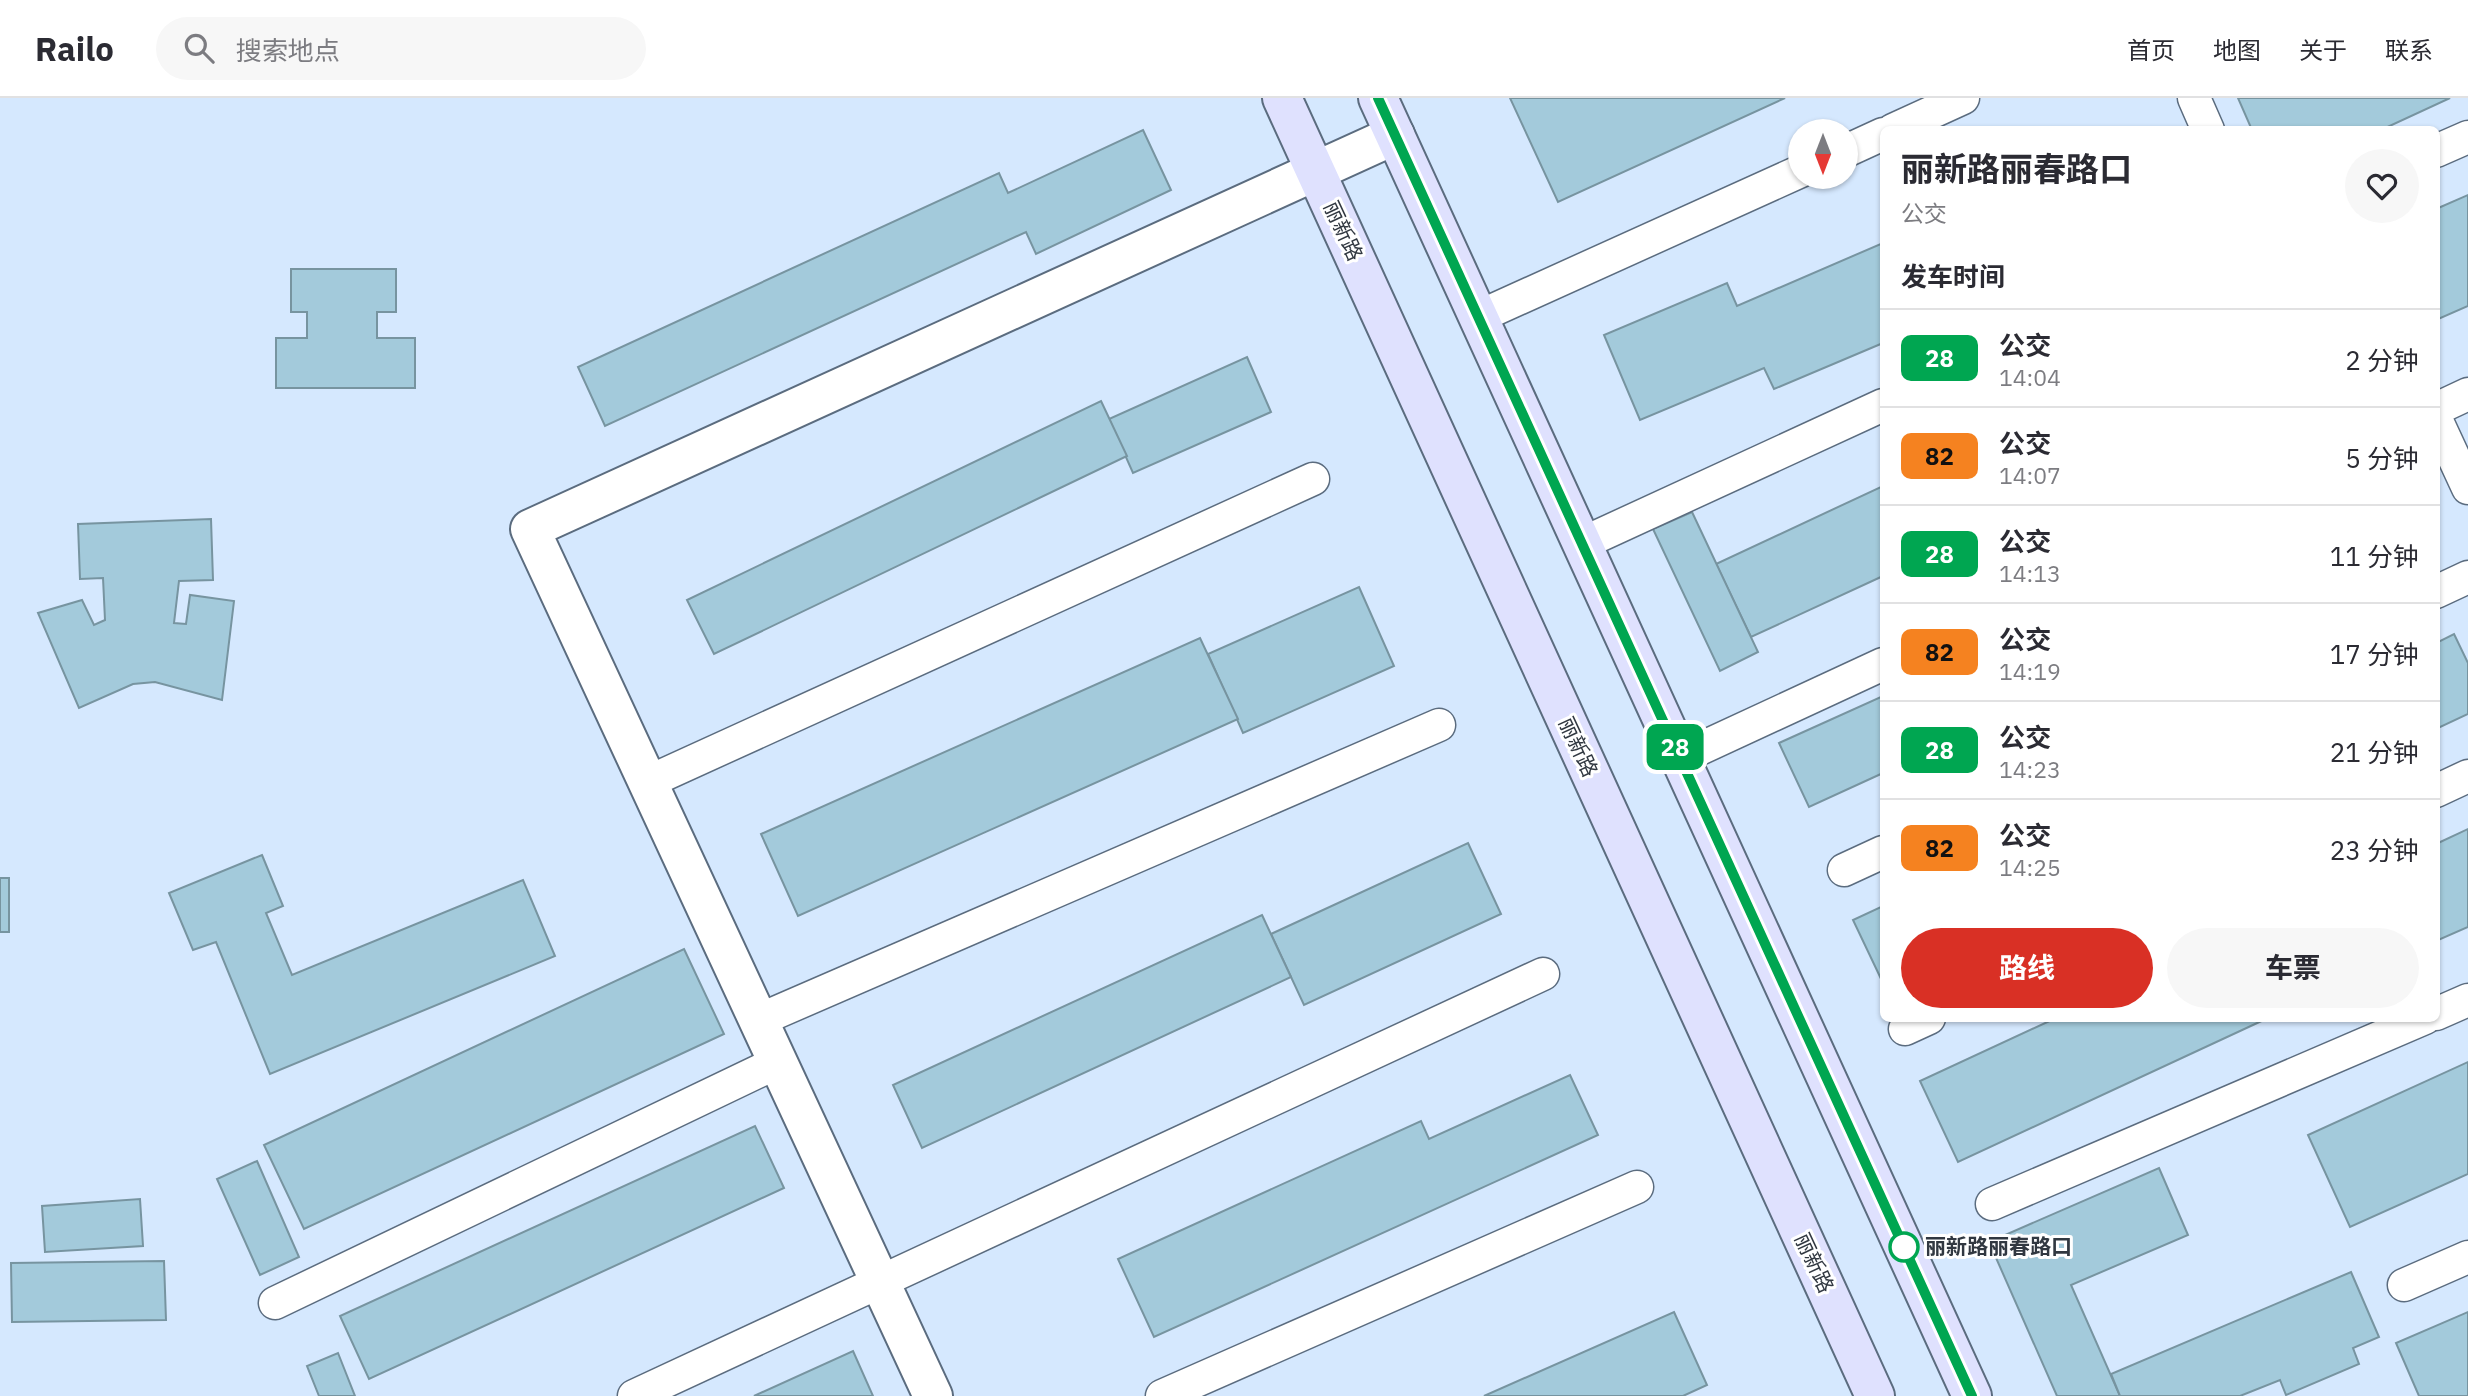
<!DOCTYPE html>
<html lang="zh">
<meta charset="utf-8">
<style>
:root{--surface:#fff;--page:#f7f7f7;--text:#2b2b33;--muted:#7c7c81;--line:#e1e1e2;--accent:#d93025}
body{margin:0;font-family:"IBM Plex Sans","Noto Sans SC",sans-serif;background:var(--page);color:var(--text);height:100vh;display:flex;flex-direction:column;font-size:26px;white-space:nowrap}
*{box-sizing:border-box;margin:0}
p{font-size:23px;color:var(--muted)}
.icon{flex:none;width:38px;height:38px;fill:none;stroke:currentColor;stroke-width:2;stroke-linecap:round;stroke-linejoin:round}
.map{position:relative;flex:1;overflow:hidden}
.drawer{position:absolute;left:1880px;top:28px;width:560px;height:896px;display:flex;flex-direction:column;background:var(--surface);border-radius:10px;box-shadow:0 2px 5px #0004}
.drawer>*{flex:none}
.badge{padding:0 14px;border-radius:10px;font-size:24px;line-height:46px}
.needle{width:46px;rotate:180deg}
.controls{position:absolute;left:1788px;top:21px;display:grid;gap:14px}
.controls a{display:grid;place-items:center;width:70px;height:70px;border-radius:50%;background:var(--surface);box-shadow:0 2px 5px #0004;font-size:35px}
.map>.badge{position:absolute;translate:-50% -50%;box-shadow:0 0 0 4px #fff}
h2{padding:0 21px;font-size:26px;line-height:63px}
.round{display:grid;place-items:center;flex:none;width:74px;height:74px;border-radius:37px;background:var(--page)}
.overview{display:flex;align-items:center;justify-content:space-between;height:119px;padding:0 21px}
h1{font-size:33px;font-weight:700;line-height:52px}
.action{display:flex;gap:14px;margin-top:auto;padding:14px 21px}
.action a{flex:1;height:80px;border-radius:42px;background:var(--accent);color:#fff;font-size:28px;font-weight:700;line-height:80px;text-align:center}
.action a+a{background:var(--page);color:var(--text)}
ul{padding:0;list-style:none}
li{display:flex;align-items:center;gap:21px;height:98px;padding:0 21px;border-top:2px solid var(--line)}
li div{flex:1}
li b{display:block;font-size:26px}
li em{font-style:normal}
li .badge{min-width:77px;font-weight:700;text-align:center}
header{display:flex;align-items:center;gap:42px;box-sizing:border-box;height:98px;padding:0 35px;background:var(--surface);border-bottom:2px solid var(--line)}
header strong{font-size:33px}
nav{display:flex;gap:38px;margin-inline-start:auto;font-size:24px}
.search{width:490px;height:63px;background:var(--page);display:flex;align-items:center;gap:18px;box-sizing:border-box;padding:0 24px;border-radius:38px;color:var(--muted);font-size:26px}
.map>svg:first-child{display:block}
</style>
<header>
<strong>Railo</strong>
<div class="search"><svg class="icon" aria-label="search" viewBox="0 0 24 24"><circle cx="10" cy="10" r="6"/><path d="M15 15l6 6"/></svg>搜索地点</div>
<nav><a>首页</a><a>地图</a><a>关于</a><a>联系</a></nav>
</header>
<div class="map">
<svg width="2468" height="1298" viewBox="0 0 2468 1298">
<rect width="100%" height="100%" fill="#d5e8fe"/>
<g fill="#a3cadb" stroke="#7794a0" stroke-width="2">
<path d="M 1510,0 L 1785,0 L 1558,104 Z"/>
<path d="M 2238,0 L 2450,0 L 2381,32 L 2252,32 Z"/>
<path d="M 1143,32 L 1171,92 L 1036,156 L 1026,134 L 605,328 L 578,269 L 999,75 L 1008,95 Z"/>
<path d="M 2468,97 L 2468,208 L 2436,222 L 2436,111 Z"/>
<path d="M 1883,145 L 1883,245 L 1774,291 L 1764,270 L 1640,322 L 1604,237 L 1727,185 L 1737,208 Z"/>
<path d="M 291,171 L 396,171 L 396,214 L 377,214 L 377,240 L 415,240 L 415,290 L 276,290 L 276,240 L 307,240 L 307,214 L 291,214 Z"/>
<path d="M 1247,259 L 1271,314 L 1133,375 L 1109,321 Z"/>
<path d="M 1101,303 L 1127,358 L 714,556 L 687,502 Z"/>
<path d="M 1883,388 L 1883,478 L 1751,539 L 1716,466 Z"/>
<path d="M 1692,414 L 1758,554 L 1720,573 L 1653,431 Z"/>
<path d="M 211,421 L 213,482 L 179,483 L 174,525 L 186,526 L 190,497 L 234,503 L 222,602 L 155,584 L 133,586 L 79,610 L 38,515 L 82,502 L 94,527 L 105,522 L 103,480 L 80,481 L 78,426 Z"/>
<path d="M 1359,489 L 1394,568 L 1243,635 L 1208,556 Z"/>
<path d="M 2454,536 L 2468,565 L 2468,616 L 2436,631 L 2436,545 Z"/>
<path d="M 1200,540 L 1238,621 L 798,818 L 761,736 Z"/>
<path d="M 1883,598 L 1883,675 L 1809,709 L 1779,645 Z"/>
<path d="M 2468,731 L 2468,829 L 2436,843 L 2436,746 Z"/>
<path d="M 1468,745 L 1501,816 L 1304,907 L 1271,836 Z"/>
<path d="M 262,757 L 283,808 L 266,815 L 292,877 L 523,782 L 555,858 L 270,976 L 216,844 L 193,852 L 169,795 Z"/>
<rect x="0" y="780" width="9" height="54"/>
<path d="M 1883,808 L 1883,885 L 1853,822 Z"/>
<path d="M 1262,817 L 1291,879 L 922,1050 L 893,987 Z"/>
<path d="M 684,851 L 724,936 L 304,1131 L 264,1047 Z"/>
<path d="M 2056,920 L 2268,920 L 1958,1064 L 1920,983 Z"/>
<path d="M 2468,964 L 2468,1076 L 2350,1129 L 2308,1037 Z"/>
<path d="M 1570,977 L 1598,1037 L 1154,1239 L 1118,1161 L 1421,1023 L 1429,1041 Z"/>
<path d="M 755,1028 L 784,1090 L 369,1281 L 340,1218 Z"/>
<path d="M 257,1063 L 299,1159 L 260,1177 L 217,1081 Z"/>
<path d="M 2159,1070 L 2188,1137 L 2071,1187 L 2120,1298 L 2057,1298 L 1989,1144 Z"/>
<path d="M 140,1101 L 143,1148 L 45,1154 L 42,1108 Z"/>
<path d="M 164,1163 L 166,1222 L 12,1224 L 11,1165 Z"/>
<path d="M 2351,1174 L 2379,1239 L 2353,1250 L 2359,1266 L 2286,1297 L 2280,1282 L 2240,1298 L 2120,1298 L 2111,1276 Z"/>
<path d="M 1674,1214 L 1707,1287 L 1683,1298 L 1484,1298 Z"/>
<path d="M 2468,1214 L 2468,1298 L 2419,1298 L 2396,1245 Z"/>
<path d="M 853,1253 L 873,1298 L 754,1298 Z"/>
<path d="M 338,1255 L 355,1298 L 319,1298 L 307,1268 Z"/>
</g>
<g fill="none" stroke-linecap="round" stroke-linejoin="round">
<g stroke="#5b6c7f" stroke-width="35">
<g id="lane">
<path d="M 2194,0 L 2208,32"/>
<path d="M 1893,32 L 1963,0"/>
<path d="M 1846,53 L 1883,36"/>
<path d="M 2436,53 L 2468,39"/>
<path d="M 1478,219 L 1801,73"/>
<path d="M 2436,311 L 2468,296"/>
<path d="M 2436,321 L 2468,390"/>
<path d="M 1581,446 L 1883,307"/>
<path d="M 2436,494 L 2468,479"/>
<path d="M 1680,660 L 1883,566"/>
<path d="M 648,684 L 1313,381"/>
<path d="M 2436,693 L 2468,678"/>
<path d="M 1844,772 L 1883,754"/>
<path d="M 2436,916 L 2468,902"/>
<path d="M 759,922 L 1439,627"/>
<path d="M 1905,931 L 1929,920"/>
<path d="M 1992,1106 L 2425,920"/>
<path d="M 2404,1187 L 2468,1159"/>
<path d="M 275,1205 L 778,964"/>
<path d="M 634,1298 L 1543,876"/>
<path d="M 1162,1298 L 1637,1089"/>
</g>
</g>
<g stroke="#5b6c7f" stroke-width="42">
<path id="street" d="M 933,1298 L 530,431 L 1395,37"/>
</g>
<g stroke="#5b6c7f" stroke-width="42">
<g id="secondary">
<path d="M 1282,0 L 1875,1298"/>
<path d="M 1378,0 L 1972,1298"/>
</g>
</g>
<use href="#lane" stroke="#fff" stroke-width="32"/>
<use href="#street" stroke="#fff" stroke-width="38"/>
<use href="#secondary" stroke="#dfe1fe" stroke-width="38"/>
</g>
<g fill="none" stroke-linecap="round" stroke-linejoin="round">
<g stroke="#fff" stroke-width="16">
<path id="line" d="M 1378,0 L 1972,1298"/>
</g>
<use href="#line" stroke="#00a651" stroke-width="10"/>
</g>
<circle fill="#fff" stroke="#00a651" stroke-width="3.5" cx="1904" cy="1149" r="14"/>
<g text-anchor="middle" stroke-width="6" stroke-linejoin="round" paint-order="stroke">
<g font-size="21" fill="#313841" stroke="#fff">
<text transform="translate(1343 133) rotate(65)" y="7">丽新路</text>
<text transform="translate(1578 649) rotate(65)" y="7">丽新路</text>
<text transform="translate(1814 1165) rotate(65)" y="7">丽新路</text>
</g>
<g font-size="21" font-weight="bold" fill="#313841" stroke="#fff" text-anchor="start">
<text x="1925" y="1156">丽新路丽春路口</text>
</g>
</g>
</svg>
<div class="controls">
<a><svg class="needle" viewBox="-14 -14 28 28"><path d="M0-13l5 13h-10z" fill="#e53935"/><path d="M0 13l5-13h-10z" fill="#7c7c81"/></svg></a>
</div>
<b class="badge" style="left:1675px;top:649px;background:#00a651;color:#fff">28</b>
<section class="drawer">
<div class="overview"><div><h1>丽新路丽春路口</h1><p>公交</p></div><a class="round"><svg class="icon" aria-label="heart" viewBox="0 0 24 24"><path d="M12 20l-8-8c-3-5 5-10 8-4 3-6 11-1 8 4z"/></svg></a></div>
<h2>发车时间</h2>
<ul>
<li><span class="badge" style="background:#00a651;color:#fff">28</span><div><b>公交</b><p>14:04</p></div><em>2 分钟</em></li>
<li><span class="badge" style="background:#f58220;color:#111">82</span><div><b>公交</b><p>14:07</p></div><em>5 分钟</em></li>
<li><span class="badge" style="background:#00a651;color:#fff">28</span><div><b>公交</b><p>14:13</p></div><em>11 分钟</em></li>
<li><span class="badge" style="background:#f58220;color:#111">82</span><div><b>公交</b><p>14:19</p></div><em>17 分钟</em></li>
<li><span class="badge" style="background:#00a651;color:#fff">28</span><div><b>公交</b><p>14:23</p></div><em>21 分钟</em></li>
<li><span class="badge" style="background:#f58220;color:#111">82</span><div><b>公交</b><p>14:25</p></div><em>23 分钟</em></li>
</ul>
<div class="action"><a>路线</a><a>车票</a></div>
</section>
</div>
